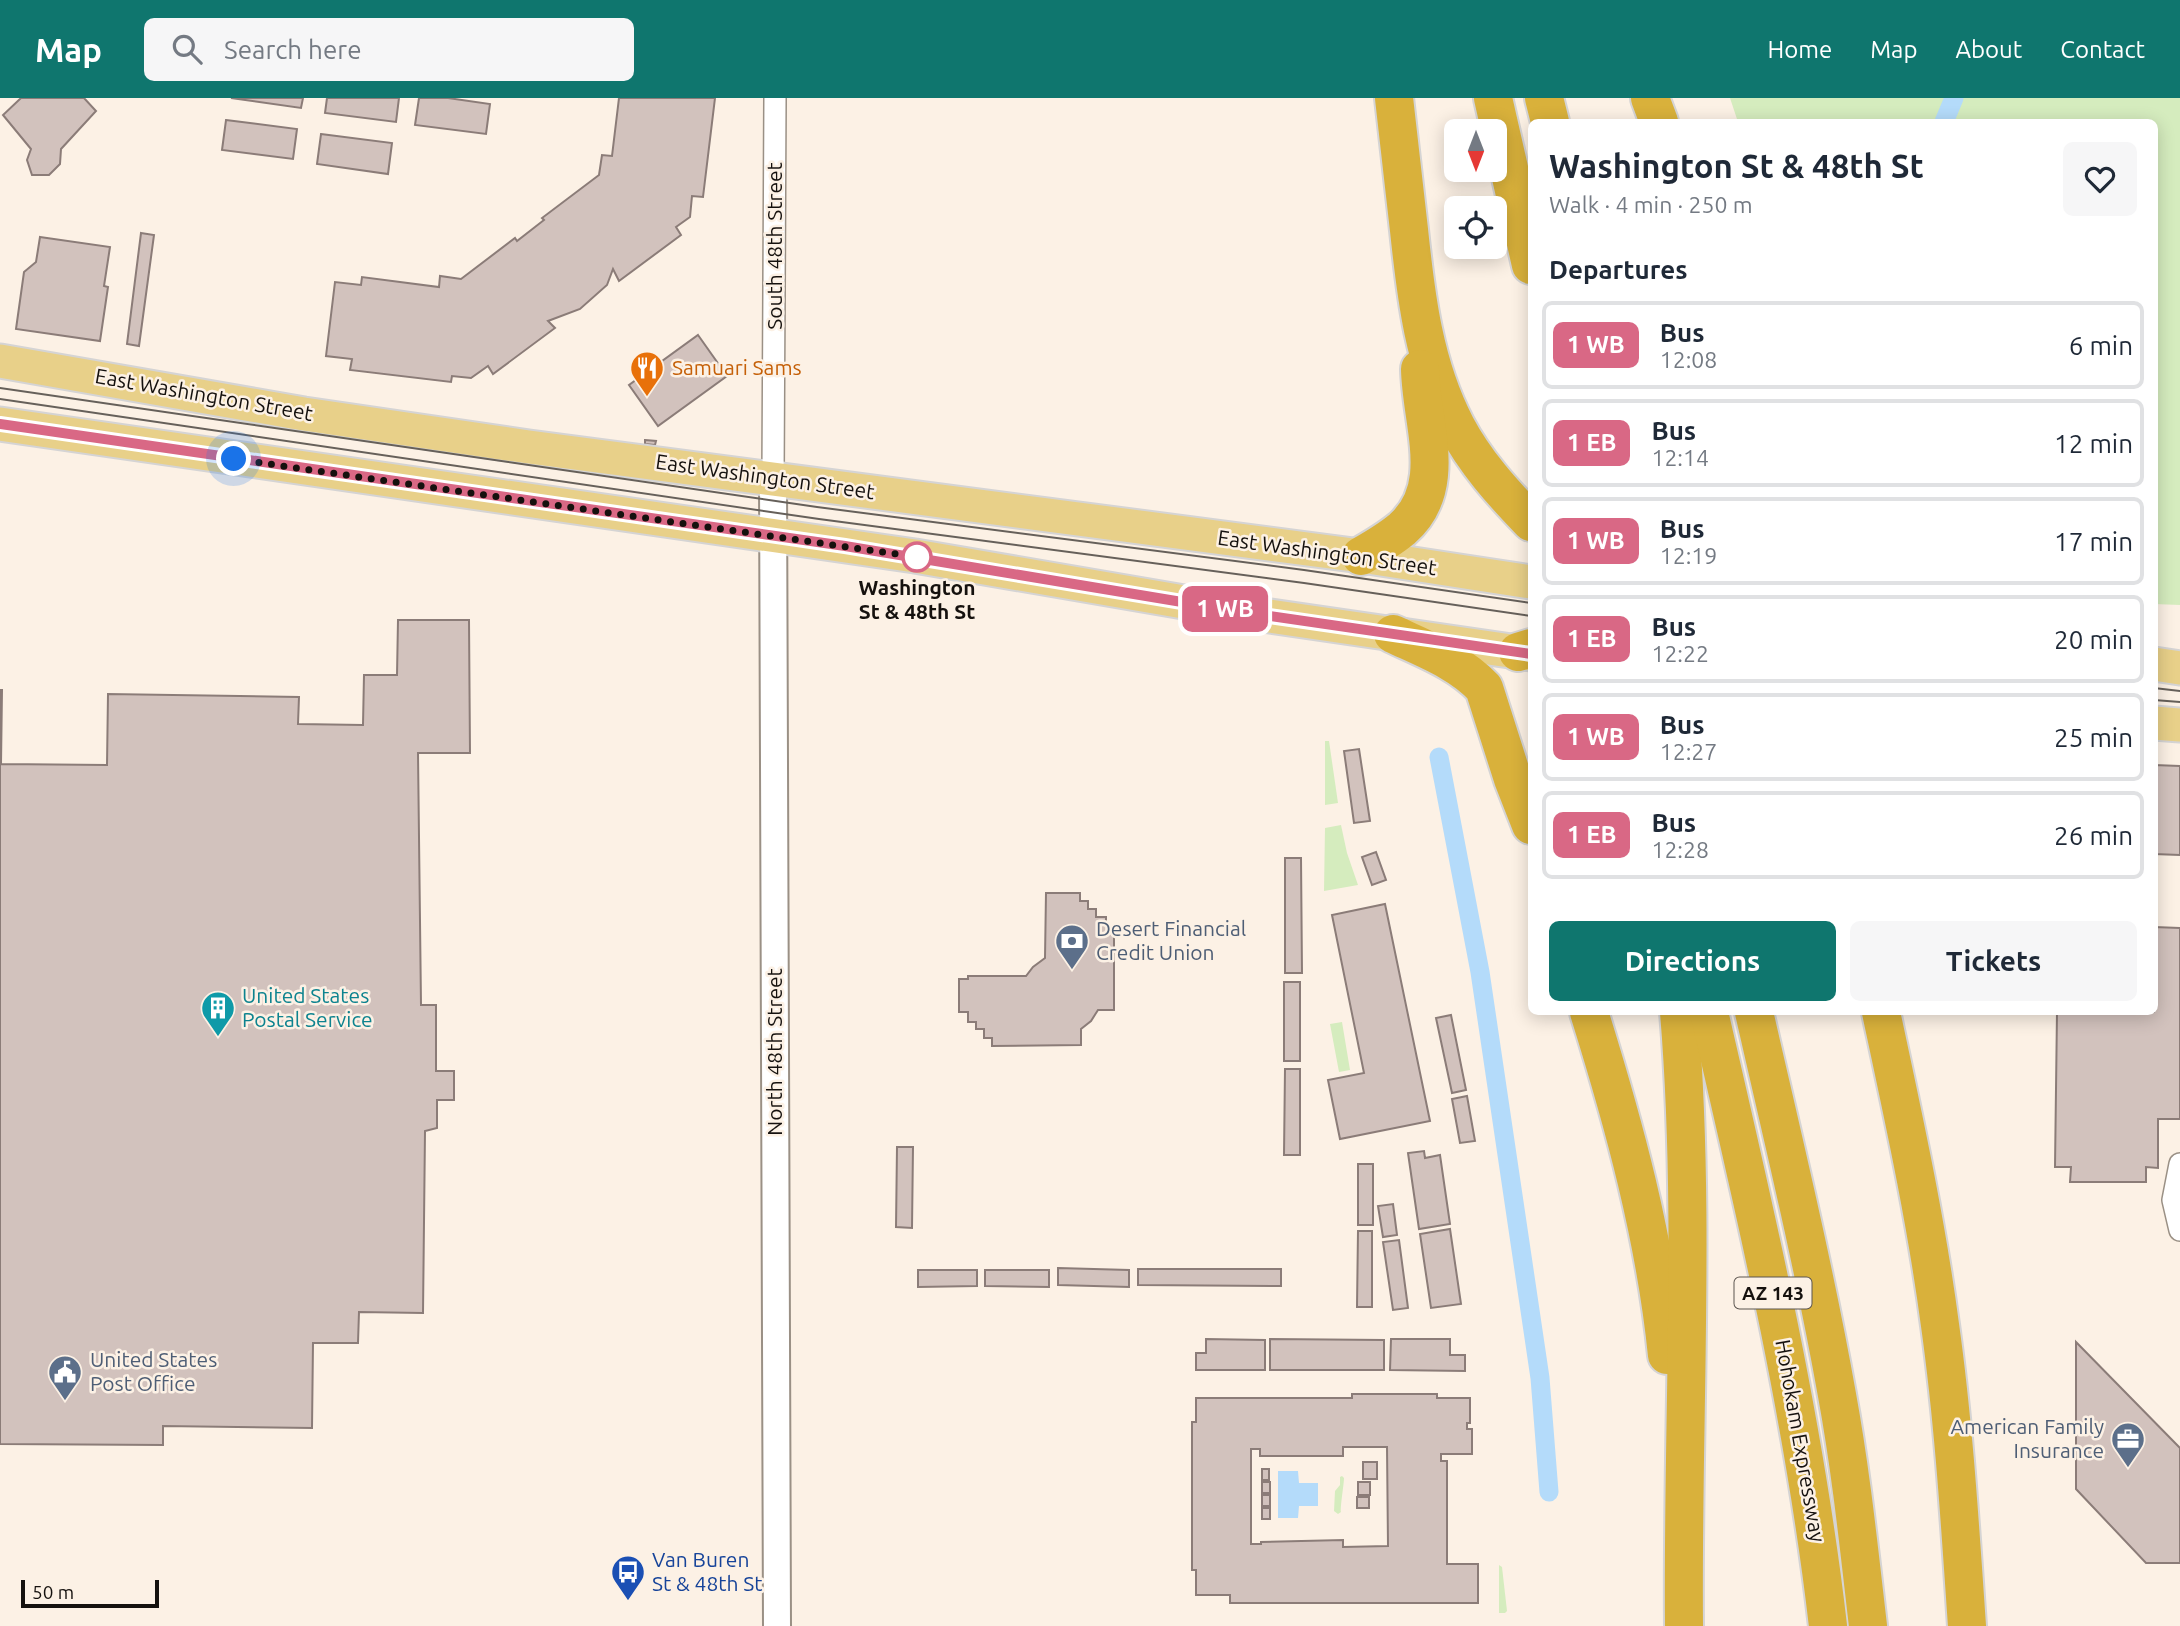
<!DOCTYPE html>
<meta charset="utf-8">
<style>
:root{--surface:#fff;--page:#f6f6f7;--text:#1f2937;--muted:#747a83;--line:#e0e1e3;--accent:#0f766e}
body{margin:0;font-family:Ubuntu,sans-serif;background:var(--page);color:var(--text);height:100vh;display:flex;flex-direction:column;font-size:26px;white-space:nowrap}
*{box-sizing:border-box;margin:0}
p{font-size:23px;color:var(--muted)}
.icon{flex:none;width:38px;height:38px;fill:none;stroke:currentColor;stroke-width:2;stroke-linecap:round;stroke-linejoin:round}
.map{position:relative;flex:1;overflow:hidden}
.drawer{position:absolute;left:1528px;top:21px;width:630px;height:896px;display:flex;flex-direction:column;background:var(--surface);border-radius:10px;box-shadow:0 4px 18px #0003}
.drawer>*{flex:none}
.badge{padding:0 14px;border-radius:10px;font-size:24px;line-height:46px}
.needle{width:46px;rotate:180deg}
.controls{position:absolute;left:1444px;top:21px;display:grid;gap:14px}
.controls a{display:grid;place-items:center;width:63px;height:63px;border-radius:10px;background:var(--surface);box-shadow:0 4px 18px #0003;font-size:35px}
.scale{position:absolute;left:21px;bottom:18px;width:138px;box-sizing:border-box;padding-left:7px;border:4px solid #15110e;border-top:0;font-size:19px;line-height:24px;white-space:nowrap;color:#15110e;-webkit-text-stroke:5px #fcf1e5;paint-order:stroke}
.you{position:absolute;width:35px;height:35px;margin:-18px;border:5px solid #fff;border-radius:50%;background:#1a73e8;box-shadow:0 0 0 10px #1a73e833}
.map>.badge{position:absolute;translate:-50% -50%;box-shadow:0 0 0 4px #fff}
h2{padding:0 21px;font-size:26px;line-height:63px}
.round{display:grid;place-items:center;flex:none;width:74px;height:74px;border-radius:10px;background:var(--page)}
.head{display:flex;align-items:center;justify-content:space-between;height:119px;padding:0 21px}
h1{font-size:33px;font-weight:600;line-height:52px}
.button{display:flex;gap:14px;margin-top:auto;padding:14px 21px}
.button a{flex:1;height:80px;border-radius:10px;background:var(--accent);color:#fff;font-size:28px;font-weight:600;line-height:80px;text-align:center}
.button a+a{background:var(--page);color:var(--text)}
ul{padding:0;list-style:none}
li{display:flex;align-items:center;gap:21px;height:88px;margin:0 14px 10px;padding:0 7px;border:4px solid var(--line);border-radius:10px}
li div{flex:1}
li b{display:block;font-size:26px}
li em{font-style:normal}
li .badge{min-width:77px;font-weight:700;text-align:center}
header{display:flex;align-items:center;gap:42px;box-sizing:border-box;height:98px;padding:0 35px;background:var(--accent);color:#fff}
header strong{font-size:33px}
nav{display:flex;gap:38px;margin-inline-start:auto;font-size:24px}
.search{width:490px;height:63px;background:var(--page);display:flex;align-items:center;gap:18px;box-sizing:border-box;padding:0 24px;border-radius:10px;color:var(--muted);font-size:26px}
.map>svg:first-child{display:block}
</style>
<header>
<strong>Map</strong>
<div class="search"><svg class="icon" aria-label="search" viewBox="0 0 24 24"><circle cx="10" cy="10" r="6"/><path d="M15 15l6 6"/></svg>Search here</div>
<nav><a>Home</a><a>Map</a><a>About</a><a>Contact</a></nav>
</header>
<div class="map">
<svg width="2180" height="1528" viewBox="0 0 2180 1528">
<rect width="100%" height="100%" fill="#fcf1e5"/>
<g fill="#d5ecbe">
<path d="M 1730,0 L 2180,0 L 2180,507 L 2154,506 L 2154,24 L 1738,24 Z"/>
<path d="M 1325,643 L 1329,643 L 1338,705 L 1325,707 Z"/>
<path d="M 1341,727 L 1347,755 L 1358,787 L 1324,793 L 1325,730 Z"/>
<path d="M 1342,924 L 1350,972 L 1339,974 L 1330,926 Z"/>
<path d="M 1342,1378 L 1344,1380 C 1344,1386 1340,1410 1341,1414 L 1338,1416 L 1334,1413 L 1335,1393 L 1340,1387 L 1340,1379 Z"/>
<path d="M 1499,1467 L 1502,1469 L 1507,1513 L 1505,1515 L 1499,1515 Z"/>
</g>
<path fill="#b4dbfa" d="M 1278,1373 L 1298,1373 L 1299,1385 L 1318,1385 L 1318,1408 L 1299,1408 L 1298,1420 L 1278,1420 Z"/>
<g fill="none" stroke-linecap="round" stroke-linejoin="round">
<g stroke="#b4dbfa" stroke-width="19">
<path d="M 1944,24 L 1954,0"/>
<path d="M 1439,659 L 1480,874 L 1540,1280 L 1549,1394"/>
</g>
</g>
<g fill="#d2c2bd" stroke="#8b7c78" stroke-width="2" fill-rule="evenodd">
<path d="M 21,0 L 84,0 L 96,13 L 61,51 L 60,66 L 49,77 L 32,77 L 27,62 L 31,51 L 3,17 Z"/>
<path d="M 231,0 L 303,0 L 301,10 Z"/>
<path d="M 327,0 L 399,0 L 396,24 L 325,15 Z"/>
<path d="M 419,0 L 448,0 L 490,6 L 486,36 L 415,27 Z"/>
<path d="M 619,0 L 715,0 L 703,99 L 692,98 L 690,119 L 676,129 L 681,137 L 619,183 L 613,171 L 607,187 L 580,211 L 548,223 L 555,230 L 493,276 L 488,268 L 471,280 L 452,278 L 451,284 L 350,272 L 352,261 L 326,258 L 335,184 L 361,187 L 362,179 L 439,189 L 440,178 L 461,181 L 515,140 L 517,143 L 544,122 L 542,120 L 599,77 L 602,57 L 612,58 Z"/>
<path d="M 226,22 L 297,31 L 293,61 L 222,52 Z"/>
<path d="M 321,36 L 392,45 L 388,76 L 317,66 Z"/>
<path d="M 141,135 L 154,137 L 139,248 L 127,246 Z"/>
<path d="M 40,139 L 110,149 L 104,188 L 108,189 L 100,243 L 16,231 L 24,174 L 36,164 Z"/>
<path d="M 698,237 L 727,278 L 658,328 L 629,287 Z"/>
<path d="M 645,342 L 656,343 L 655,347 L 645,346 Z"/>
<path d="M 398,522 L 469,522 L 470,655 L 418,655 L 421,907 L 436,907 L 436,973 L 454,973 L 454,1002 L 437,1002 L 437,1030 L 425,1033 L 423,1215 L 359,1214 L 358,1245 L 313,1245 L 312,1330 L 163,1328 L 163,1347 L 0,1346 L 0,592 L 2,592 L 1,666 L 107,667 L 108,596 L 299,599 L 298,626 L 363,627 L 364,577 L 397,577 Z"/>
<path d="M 1359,651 L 1370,723 L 1354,725 L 1344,653 Z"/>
<path d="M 2154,667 L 2180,668 L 2180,757 L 2154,756 Z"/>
<path d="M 1376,754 L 1386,782 L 1372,787 L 1362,759 Z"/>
<path d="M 1285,760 L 1301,760 L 1302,875 L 1285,875 Z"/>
<path d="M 1046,795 L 1080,795 L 1080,803 L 1088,803 L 1088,811 L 1096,811 L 1096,819 L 1106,819 L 1106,829 L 1114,829 L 1114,912 L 1098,912 L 1091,923 L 1081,931 L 1081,947 L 992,948 L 992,940 L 984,940 L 984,931 L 976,931 L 976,924 L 968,924 L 968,914 L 959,914 L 959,881 L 968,881 L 968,878 L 1026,878 L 1033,869 L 1045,860 Z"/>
<path d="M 1385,806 L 1430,1023 L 1340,1041 L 1328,982 L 1364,975 L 1332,817 Z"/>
<path d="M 2154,829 L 2180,830 L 2180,1021 L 2158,1021 L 2158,1070 L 2146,1069 L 2146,1084 L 2070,1084 L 2071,1069 L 2055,1069 L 2057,914 L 2154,914 Z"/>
<rect x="1284" y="884" width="16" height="79"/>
<path d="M 1451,917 L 1466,992 L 1452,995 L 1436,920 Z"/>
<path d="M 1285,971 L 1300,971 L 1300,1057 L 1284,1057 Z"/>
<path d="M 1467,998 L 1475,1043 L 1460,1045 L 1452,1001 Z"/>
<path d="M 897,1049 L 913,1049 L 912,1130 L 896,1129 Z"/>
<path d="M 1424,1053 L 1425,1060 L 1440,1057 L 1450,1126 L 1419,1131 L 1408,1055 Z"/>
<rect x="1358" y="1066" width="15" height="61"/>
<path d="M 1393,1106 L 1397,1137 L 1383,1139 L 1378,1108 Z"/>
<path d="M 1450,1131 L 1461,1206 L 1431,1210 L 1420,1136 Z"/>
<path d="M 1358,1133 L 1372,1133 L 1372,1209 L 1357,1209 Z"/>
<path d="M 1399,1142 L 1408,1210 L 1393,1212 L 1383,1144 Z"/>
<path d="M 1058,1170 L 1129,1172 L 1129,1189 L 1058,1187 Z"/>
<path d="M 1138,1171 L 1281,1171 L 1281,1188 L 1138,1187 Z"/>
<path d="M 918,1172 L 977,1172 L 977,1188 L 918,1189 Z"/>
<path d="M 985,1172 L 1049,1172 L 1049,1189 L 985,1188 Z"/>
<path d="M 1206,1241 L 1265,1242 L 1265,1272 L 1196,1272 L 1196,1255 L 1206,1255 Z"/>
<path d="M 1270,1241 L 1384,1242 L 1384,1272 L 1270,1272 Z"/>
<path d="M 1391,1241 L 1450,1241 L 1450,1257 L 1465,1257 L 1465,1273 L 1390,1272 Z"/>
<path d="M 2076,1244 L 2180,1350 L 2180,1465 L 2146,1465 L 2076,1391 Z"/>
<path d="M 1352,1296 L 1437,1296 L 1437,1300 L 1470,1300 L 1470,1325 L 1467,1325 L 1467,1331 L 1472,1331 L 1472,1356 L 1441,1356 L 1441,1363 L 1447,1363 L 1447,1466 L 1478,1466 L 1478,1505 L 1230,1505 L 1230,1497 L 1196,1497 L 1196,1472 L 1192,1472 L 1192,1324 L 1196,1324 L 1196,1300 L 1352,1300 ZM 1343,1349 L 1387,1349 L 1388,1448 L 1343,1449 L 1343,1442 L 1261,1444 L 1261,1446 L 1251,1446 L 1251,1351 L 1260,1351 L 1260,1358 L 1343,1358 Z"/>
<rect x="1363" y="1364" width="14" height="17"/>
<rect x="1262" y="1371" width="7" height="11"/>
<rect x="1262" y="1384" width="8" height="11"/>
<rect x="1358" y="1384" width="12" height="13"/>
<rect x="1262" y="1397" width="8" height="11"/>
<rect x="1357" y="1399" width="12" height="11"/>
<rect x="1262" y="1410" width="8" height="11"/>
</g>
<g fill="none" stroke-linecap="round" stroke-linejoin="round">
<g stroke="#9a9085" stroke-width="24">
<g id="minor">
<path d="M 773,380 L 775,0"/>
<path d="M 2180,1066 L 2173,1102 L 2180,1132"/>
</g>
</g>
<g stroke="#9a9085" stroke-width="30">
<path id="tertiary" d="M 773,380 L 777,1528"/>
</g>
<g stroke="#d5d4d4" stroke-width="37">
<g id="primary">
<path d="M 0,263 L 304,316 L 529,349 L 1361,458 L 1531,484"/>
<path d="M 0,326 L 915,458 L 1242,514 L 1531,556"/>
<path d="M 2154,566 L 2180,570"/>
<path d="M 2154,625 L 2180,627"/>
</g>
</g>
<g stroke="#d5d4d4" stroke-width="42">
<g id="motorway">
<path d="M 1394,0 C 1399,44 1404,88 1409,132 C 1416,199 1424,267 1456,328 C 1475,364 1502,394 1531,424"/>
<path d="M 1493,0 L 1531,167"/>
<path d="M 1544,0 L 1550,24"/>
<path d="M 1650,0 L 1659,24"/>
<path d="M 1361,458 C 1375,450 1390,441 1402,431 C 1450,389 1421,326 1420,271"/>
<path d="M 1393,536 C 1425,551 1460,564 1484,590 L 1513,681 L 1531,727"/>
<path d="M 1518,554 L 1531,550"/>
<path d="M 1589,914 C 1624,1026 1655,1139 1667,1257"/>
<path d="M 1679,914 C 1696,1118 1682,1323 1684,1528"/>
<path d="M 1709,914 C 1756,1117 1804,1320 1828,1528"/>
<path d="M 1754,914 C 1783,1041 1814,1168 1837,1297 C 1851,1373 1859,1451 1868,1528"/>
<path d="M 1881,914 C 1903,1017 1926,1121 1940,1227 C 1954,1327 1960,1427 1967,1528"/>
</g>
</g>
<use href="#minor" stroke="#fff" stroke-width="21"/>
<use href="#tertiary" stroke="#fff" stroke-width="26"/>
<use href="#primary" stroke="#e8d089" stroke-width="33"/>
<use href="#motorway" stroke="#d9b13b" stroke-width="38"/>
<g stroke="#66605a" stroke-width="2">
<path d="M 0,290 L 817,409 L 1304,472 L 1531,505"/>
<path d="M 0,301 L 819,421 L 1304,485 L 1531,518"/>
<path d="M 2154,590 L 2180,593"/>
<path d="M 2154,602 L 2180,604"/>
</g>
</g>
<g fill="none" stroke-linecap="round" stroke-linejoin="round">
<g stroke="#fff" stroke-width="16">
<path id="line" d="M 0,326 L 845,448 L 1242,514 L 1531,556"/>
</g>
<use href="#line" stroke="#d96885" stroke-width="10"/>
<path stroke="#15110e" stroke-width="7" stroke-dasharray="0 12.6" d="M 234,361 L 917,459"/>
</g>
<defs>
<g id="restaurant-pin" transform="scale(1.75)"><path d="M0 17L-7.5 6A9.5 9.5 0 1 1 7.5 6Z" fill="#e8710a" stroke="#fcf1e5"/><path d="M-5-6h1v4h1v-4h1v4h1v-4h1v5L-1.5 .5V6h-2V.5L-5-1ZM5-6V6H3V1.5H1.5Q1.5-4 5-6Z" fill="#fff"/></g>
<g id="bank-pin" transform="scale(1.75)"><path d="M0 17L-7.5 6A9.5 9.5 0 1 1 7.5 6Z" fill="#5c6f8a" stroke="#fcf1e5"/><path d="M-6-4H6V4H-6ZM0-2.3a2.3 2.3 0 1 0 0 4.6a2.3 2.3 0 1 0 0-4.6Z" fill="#fff"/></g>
<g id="building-pin" transform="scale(1.75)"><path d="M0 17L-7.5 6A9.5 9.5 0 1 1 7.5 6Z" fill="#0f9aa8" stroke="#fcf1e5"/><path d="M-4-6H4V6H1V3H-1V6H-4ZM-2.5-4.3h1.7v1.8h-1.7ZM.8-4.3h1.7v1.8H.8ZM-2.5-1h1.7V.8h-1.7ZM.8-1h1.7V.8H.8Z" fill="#fff"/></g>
<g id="civic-pin" transform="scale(1.75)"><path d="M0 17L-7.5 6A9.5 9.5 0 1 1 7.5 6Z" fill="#5c6f8a" stroke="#fcf1e5"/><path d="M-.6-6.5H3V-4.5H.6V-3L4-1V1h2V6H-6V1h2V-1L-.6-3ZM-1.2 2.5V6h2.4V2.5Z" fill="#fff"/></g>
<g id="office-pin" transform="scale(1.75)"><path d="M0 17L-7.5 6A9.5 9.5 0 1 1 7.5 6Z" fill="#5c6f8a" stroke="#fcf1e5"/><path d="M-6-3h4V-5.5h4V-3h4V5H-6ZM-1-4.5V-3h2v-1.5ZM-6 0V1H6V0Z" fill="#fff"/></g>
<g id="bus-pin" transform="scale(1.75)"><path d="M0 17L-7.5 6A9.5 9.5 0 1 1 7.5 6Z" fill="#1a4fb4" stroke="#fcf1e5"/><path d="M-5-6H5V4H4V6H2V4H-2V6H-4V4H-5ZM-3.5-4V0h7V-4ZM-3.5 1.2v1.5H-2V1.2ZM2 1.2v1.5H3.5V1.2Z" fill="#fff"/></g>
</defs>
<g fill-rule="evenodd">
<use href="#restaurant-pin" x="647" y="270"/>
<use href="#bank-pin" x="1072" y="843"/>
<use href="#building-pin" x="218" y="910"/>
<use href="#civic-pin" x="65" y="1274"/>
<use href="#office-pin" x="2128" y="1341"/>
<use href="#bus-pin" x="628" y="1474"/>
</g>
<circle fill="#fff" stroke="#d96885" stroke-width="3.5" cx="917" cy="459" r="14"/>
<g text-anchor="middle" stroke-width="5" stroke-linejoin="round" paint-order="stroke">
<rect fill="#fcf1e5" stroke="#5a544e" stroke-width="2" x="1734.5" y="1179.5" width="77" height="31" rx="5"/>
<g font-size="19" font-weight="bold" fill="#15110e">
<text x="1773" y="1202">AZ 143</text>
</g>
<g font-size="21" fill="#15110e" stroke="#fcf1e5">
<text transform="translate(775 148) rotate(-90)" y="7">South 48th Street</text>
<text transform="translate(204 297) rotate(10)" y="7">East Washington Street</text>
<text transform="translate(765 379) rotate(8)" y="7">East Washington Street</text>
<text transform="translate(1327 455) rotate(8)" y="7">East Washington Street</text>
<text transform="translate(775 954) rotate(-90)" y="7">North 48th Street</text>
<text transform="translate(1800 1343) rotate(80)" y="7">Hohokam Expressway</text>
</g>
<g font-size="21" fill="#c56008" stroke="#fcf1e5" text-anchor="start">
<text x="672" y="277">Samuari Sams</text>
</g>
<g font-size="21" font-weight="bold" fill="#15110e" stroke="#fcf1e5">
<text x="917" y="497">Washington<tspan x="917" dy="24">St &amp; 48th St</tspan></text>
</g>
<g font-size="21" fill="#4e5e75" stroke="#fcf1e5" text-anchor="start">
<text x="1096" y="838">Desert Financial<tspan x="1096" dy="24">Credit Union</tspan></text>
<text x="90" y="1269">United States<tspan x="90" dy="24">Post Office</tspan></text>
<text x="2104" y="1336" text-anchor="end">American Family<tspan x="2104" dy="24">Insurance</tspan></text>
</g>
<g font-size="21" fill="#0d838f" stroke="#fcf1e5" text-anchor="start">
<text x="242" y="905">United States<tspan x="242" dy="24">Postal Service</tspan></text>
</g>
<g font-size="21" fill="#164399" stroke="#fcf1e5" text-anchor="start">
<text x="652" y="1469">Van Buren<tspan x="652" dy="24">St &amp; 48th St</tspan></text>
</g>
</g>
</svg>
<div class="controls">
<a><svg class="needle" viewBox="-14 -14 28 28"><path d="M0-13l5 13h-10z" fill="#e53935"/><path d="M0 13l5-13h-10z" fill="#747a83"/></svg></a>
<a><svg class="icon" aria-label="locate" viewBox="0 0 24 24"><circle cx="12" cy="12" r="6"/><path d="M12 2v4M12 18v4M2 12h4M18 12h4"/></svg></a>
</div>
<div class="scale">50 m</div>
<div class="you" style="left:234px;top:361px"></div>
<b class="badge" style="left:1225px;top:511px;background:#d96885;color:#fff">1 WB</b>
<section class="drawer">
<div class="head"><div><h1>Washington St &amp; 48th St</h1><p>Walk · 4 min · 250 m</p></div><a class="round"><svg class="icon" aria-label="heart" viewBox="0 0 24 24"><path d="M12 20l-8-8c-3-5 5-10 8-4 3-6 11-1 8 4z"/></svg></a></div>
<h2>Departures</h2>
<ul>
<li><span class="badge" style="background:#d96885;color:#fff">1 WB</span><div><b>Bus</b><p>12:08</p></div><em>6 min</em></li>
<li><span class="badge" style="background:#d96885;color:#fff">1 EB</span><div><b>Bus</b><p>12:14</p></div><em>12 min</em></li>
<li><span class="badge" style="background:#d96885;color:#fff">1 WB</span><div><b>Bus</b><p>12:19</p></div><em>17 min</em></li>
<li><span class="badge" style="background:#d96885;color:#fff">1 EB</span><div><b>Bus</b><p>12:22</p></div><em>20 min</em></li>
<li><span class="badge" style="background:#d96885;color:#fff">1 WB</span><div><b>Bus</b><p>12:27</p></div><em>25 min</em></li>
<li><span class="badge" style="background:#d96885;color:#fff">1 EB</span><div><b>Bus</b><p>12:28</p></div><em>26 min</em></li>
</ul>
<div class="button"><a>Directions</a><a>Tickets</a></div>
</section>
</div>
